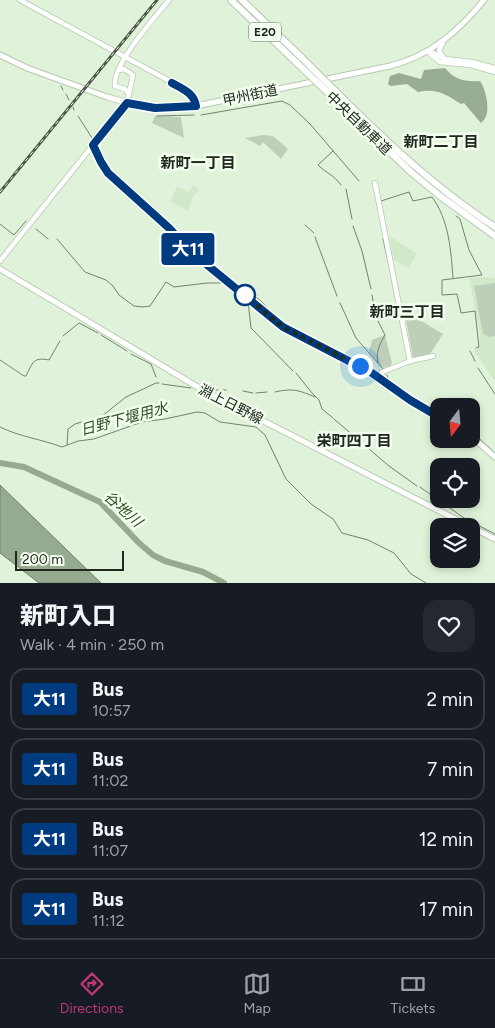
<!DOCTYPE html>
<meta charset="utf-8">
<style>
:root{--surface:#171b24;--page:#242831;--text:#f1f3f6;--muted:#9ea1a6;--line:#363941;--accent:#bf3878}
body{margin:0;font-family:Figtree,"Noto Sans JP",sans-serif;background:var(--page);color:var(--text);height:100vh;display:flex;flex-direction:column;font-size:19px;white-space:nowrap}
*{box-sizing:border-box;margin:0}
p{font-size:16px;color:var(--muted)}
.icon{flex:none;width:28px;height:28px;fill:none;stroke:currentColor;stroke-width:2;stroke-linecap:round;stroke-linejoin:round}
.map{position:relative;height:583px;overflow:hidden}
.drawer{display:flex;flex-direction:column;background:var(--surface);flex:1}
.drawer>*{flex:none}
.badge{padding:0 10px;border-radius:4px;font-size:18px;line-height:32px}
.needle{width:32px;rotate:196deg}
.tools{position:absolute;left:430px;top:398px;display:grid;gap:10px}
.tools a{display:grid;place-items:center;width:50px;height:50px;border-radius:10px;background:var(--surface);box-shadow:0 2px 8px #0003;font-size:25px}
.scale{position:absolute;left:15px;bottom:12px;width:109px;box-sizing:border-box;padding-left:5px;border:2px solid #21281e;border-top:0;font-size:14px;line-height:18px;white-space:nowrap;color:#21281e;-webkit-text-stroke:4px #f2feee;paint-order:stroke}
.you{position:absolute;width:25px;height:25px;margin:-12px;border:4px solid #fff;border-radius:50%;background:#1a73e8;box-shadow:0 0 0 8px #1a73e833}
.map>.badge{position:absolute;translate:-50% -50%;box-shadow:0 0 0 2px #fff}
.round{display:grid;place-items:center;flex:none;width:52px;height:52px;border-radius:15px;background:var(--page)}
.summary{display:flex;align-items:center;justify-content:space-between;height:85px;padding:0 20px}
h1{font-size:24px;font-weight:800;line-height:38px}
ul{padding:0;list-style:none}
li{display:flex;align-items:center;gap:15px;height:62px;margin:0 10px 8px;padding:0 10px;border:2px solid var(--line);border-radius:15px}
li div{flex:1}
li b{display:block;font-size:19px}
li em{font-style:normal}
li .badge{min-width:55px;font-weight:700;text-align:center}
.tab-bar{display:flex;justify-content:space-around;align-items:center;height:70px;border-top:1px solid var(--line);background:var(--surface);font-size:14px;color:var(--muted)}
.tab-bar a{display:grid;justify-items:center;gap:2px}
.tab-bar .active{color:var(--accent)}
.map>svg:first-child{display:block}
</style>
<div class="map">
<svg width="495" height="583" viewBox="0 0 495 583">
<rect width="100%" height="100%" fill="#e0f3da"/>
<g fill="#d1e9c9">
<path d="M 193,185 L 198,187 L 199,191 L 195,194 L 192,199 L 188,211 L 170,201 L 177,187 L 189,192 Z"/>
<path d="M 391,237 L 417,254 L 408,268 L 394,260 L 390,238 Z"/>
<path d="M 484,277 L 495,278 L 495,382 L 474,350 L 480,347 L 480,336 L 469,278 Z"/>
</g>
<g fill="#bdcfb8">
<path d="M 155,116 L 181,117 L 184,138 L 152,123 Z"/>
<path d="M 263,135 L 273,136 L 288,149 L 281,159 L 263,142 L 260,146 L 245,138 Z"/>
<path d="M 495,283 L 495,336 L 490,337 L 483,334 L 474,286 Z"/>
<path d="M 408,313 L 443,334 L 430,354 L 413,358 L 405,315 Z"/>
<path d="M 385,335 L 392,363 L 390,366 L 382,368 L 369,352 L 372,340 Z"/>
</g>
<path fill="#99ad92" d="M 445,68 C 455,80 465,82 480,81 C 485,87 490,108 486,116 C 485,119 483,121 481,123 L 464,103 L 461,104 C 445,94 437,88 418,92 L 407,84 L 391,86 L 388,84 L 390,76 L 399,73 L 421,79 L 424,70 Z"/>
<path fill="#96aa90" stroke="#73836e" d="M 0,485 L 101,583 L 39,583 L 0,553 Z"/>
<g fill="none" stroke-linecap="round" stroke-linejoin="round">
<g stroke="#73836e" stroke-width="1">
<path d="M 61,86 L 63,90"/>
<path d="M 66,94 L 69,100"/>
<path d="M 73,107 L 74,110"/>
<path d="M 201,115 L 282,101 L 290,105 L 310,124 L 359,181"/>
<path d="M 78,116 L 92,138"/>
<path d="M 157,116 L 194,115"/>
<path d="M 333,151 L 318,165 C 327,174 333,174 341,185"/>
<path d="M 120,180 L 164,220 L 204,259 L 261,301 L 279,320"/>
<path d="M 346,189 L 352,219"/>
<path d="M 381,201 L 409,192 L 413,201 L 432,197 C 449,220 451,251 453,278"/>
<path d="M 456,216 L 460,219 L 469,250 L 482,275 L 442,280 L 442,295 L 457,294 L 461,313 L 475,311 L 479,347 L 476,348"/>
<path d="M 0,224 L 14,235 L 26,221"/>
<path d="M 305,225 L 314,233"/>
<path d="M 353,226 L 362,251 L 371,289"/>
<path d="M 36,229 L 48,239"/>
<path d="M 315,237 L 337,296"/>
<path d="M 57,239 L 85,272 L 106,280 L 113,286 L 119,295 L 134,306 L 143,307 L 150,306 L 166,282 L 174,287 L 207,283 L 225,283"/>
<path d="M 383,239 L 393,284"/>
<path d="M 372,295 L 376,317 L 385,335 C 380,343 375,354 378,363"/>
<path d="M 248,301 L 251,328 L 293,371"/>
<path d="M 340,303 L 356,338 L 383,369"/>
<path d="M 284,323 L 372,370"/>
<path d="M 101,335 L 127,351"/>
<path d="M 63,336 L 79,323 L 98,333"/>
<path d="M 470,351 L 475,361"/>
<path d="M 131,354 L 151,364 L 156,377"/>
<path d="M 0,360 L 24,376 L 26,376 C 33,362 33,357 49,360 L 60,341"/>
<path d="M 478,368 L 495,394"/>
<path d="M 296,373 L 312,393 L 319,400 L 322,409 L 333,418"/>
<path d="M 387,375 L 389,381"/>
<path d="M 384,378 L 436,411"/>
<path d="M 162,384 L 191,388"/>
<path d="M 215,390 L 226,390"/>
<path d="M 243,391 L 253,393"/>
<path d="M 275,392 C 292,388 299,390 315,397"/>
<path d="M 256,393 L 267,392"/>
<path d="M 334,419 L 389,466 L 417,486"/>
<path d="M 0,427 C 20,437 41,439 62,447 L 78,441 L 94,439 L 142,422 L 165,419 L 197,412 L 205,413 L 220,422 L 256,427 L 265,435 L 286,479 L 311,504 L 333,519 L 342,533 L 368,540 L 394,553 L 411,574 L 426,583"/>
<path d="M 471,431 L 494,452"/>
<path d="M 67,445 L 68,429 L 75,424 L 102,416 L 126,397 L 156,383 L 159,383"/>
<path d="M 420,487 L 464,518 L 495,534"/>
</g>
<path stroke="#96aa90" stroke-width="6" d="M 0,463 L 24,467 L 100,502 L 139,543 L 153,555 L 165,561 L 203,572 L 224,583"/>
<g stroke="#b6c9b0" stroke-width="6">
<g id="tertiary">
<path d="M 20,0 L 186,90 L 194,97 L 196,106"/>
<path d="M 443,43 L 439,50 L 442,56 L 445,58"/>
<path d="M 429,51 L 431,55 L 440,62 L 471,65 L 495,72"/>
<path d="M 429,51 L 445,59 L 472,62 L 495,68"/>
<path d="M 119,70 L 124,69 L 133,75 L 127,103"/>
<path d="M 129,95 L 125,89 L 115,86 C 112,65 155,17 169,0"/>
<path d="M 375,183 L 410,361"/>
<path d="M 0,261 L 93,145"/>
<path d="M 375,375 L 410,361 L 433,356"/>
</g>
</g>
<g stroke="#b6c9b0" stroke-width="7">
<g id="secondary">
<path d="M 0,55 L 27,68 L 107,97 L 136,105 L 163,108 L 196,106 L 390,66 C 430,56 458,32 484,0"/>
<path d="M 127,103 L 93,145 L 101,162 L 108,173 L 169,228 L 190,251 L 283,327 L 372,373 L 410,400 L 439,417"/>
<path d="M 0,269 L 201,389 L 469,526"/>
<path d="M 471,436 L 495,457"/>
<path d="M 471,527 L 495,539"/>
</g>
</g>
<g stroke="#b6c9b0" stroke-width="8">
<g id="motorway">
<path d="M 231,0 L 298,64"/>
<path d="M 242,0 L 302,58"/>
</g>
</g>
<use href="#tertiary" stroke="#fff" stroke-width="4.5"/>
<use href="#secondary" stroke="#fff" stroke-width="5"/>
<use href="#motorway" stroke="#fff" stroke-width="6"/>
<g stroke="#4d5749" stroke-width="3">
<path id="rail" d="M 0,192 L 157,0"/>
</g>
<use href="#rail" stroke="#f2feee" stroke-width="1" stroke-dasharray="4" stroke-linecap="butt"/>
<g stroke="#b6c9b0" stroke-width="8" stroke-linecap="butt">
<g id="motorway-bridge">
<path d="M 302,58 C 362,118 424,181 495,227"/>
<path d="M 298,64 L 412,173 L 440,196 L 495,236"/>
</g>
</g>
<use href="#motorway-bridge" stroke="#fff" stroke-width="6"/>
</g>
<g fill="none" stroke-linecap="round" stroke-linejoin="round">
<g stroke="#fff" stroke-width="11">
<path id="line" d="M 172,83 C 183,89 194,93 196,106 L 155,108 L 127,103 L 93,145 L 101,162 L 108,173 L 169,228 L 190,251 L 283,327 L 372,373 L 410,400 L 439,417"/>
</g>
<use href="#line" stroke="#003b80" stroke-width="8"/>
<path stroke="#21281e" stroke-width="5" stroke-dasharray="0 9" d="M 245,295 L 283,327 L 360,366"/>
</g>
<circle fill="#fff" stroke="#003b80" stroke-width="2.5" cx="245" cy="295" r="10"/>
<g text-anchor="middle" stroke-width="5" stroke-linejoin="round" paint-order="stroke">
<rect fill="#f2feee" stroke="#60685c" stroke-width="1" x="249" y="22.5" width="32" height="19" rx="4"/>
<g font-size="12" font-weight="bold" fill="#21281e">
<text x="265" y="36">E20</text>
</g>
<g font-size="14" fill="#21281e" stroke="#f2feee">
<text transform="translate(250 95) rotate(-12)" y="5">甲州街道</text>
<text transform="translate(359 123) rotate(44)" y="5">中央自動車道</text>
<text transform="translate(231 404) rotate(27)" y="5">淵上日野線</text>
</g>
<g font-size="15" font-weight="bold" fill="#21281e" stroke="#f2feee">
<text x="441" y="147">新町二丁目</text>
<text x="198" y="168">新町一丁目</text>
<text x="407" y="317">新町三丁目</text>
<text x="354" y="446">栄町四丁目</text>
</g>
<g font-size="15" font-style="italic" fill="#325027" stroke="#f2feee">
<text transform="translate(124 419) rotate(-15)" y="5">日野下堰用水</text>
<text transform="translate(123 509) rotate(42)" y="5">谷地川</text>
</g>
</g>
</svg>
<div class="tools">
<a><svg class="needle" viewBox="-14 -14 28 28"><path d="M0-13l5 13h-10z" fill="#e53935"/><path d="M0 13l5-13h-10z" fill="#9ea1a6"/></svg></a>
<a><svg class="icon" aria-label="locate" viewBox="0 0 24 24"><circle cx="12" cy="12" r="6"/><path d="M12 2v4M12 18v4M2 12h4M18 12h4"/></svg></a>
<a><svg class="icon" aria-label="layers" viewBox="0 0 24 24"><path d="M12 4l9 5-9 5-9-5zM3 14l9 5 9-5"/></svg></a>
</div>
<div class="scale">200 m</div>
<div class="you" style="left:360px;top:366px"></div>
<b class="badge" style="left:188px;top:249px;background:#003b80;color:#fff">大11</b>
</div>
<section class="drawer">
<div class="summary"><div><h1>新町入口</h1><p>Walk · 4 min · 250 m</p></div><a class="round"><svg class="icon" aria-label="heart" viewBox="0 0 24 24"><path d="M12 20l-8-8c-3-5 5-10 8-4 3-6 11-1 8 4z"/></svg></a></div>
<ul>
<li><span class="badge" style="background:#003b80;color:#fff">大11</span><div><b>Bus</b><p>10:57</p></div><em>2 min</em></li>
<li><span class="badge" style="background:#003b80;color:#fff">大11</span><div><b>Bus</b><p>11:02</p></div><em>7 min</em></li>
<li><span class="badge" style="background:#003b80;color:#fff">大11</span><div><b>Bus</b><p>11:07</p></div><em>12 min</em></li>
<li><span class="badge" style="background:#003b80;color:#fff">大11</span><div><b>Bus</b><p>11:12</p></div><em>17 min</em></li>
</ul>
</section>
<nav class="tab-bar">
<a class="active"><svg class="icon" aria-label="directions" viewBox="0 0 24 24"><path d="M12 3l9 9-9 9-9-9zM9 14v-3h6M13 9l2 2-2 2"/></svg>Directions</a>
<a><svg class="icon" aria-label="map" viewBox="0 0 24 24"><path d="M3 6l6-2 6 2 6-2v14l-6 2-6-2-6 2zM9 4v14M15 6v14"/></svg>Map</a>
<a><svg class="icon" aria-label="tickets" viewBox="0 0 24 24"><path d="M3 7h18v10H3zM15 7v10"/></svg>Tickets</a>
</nav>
